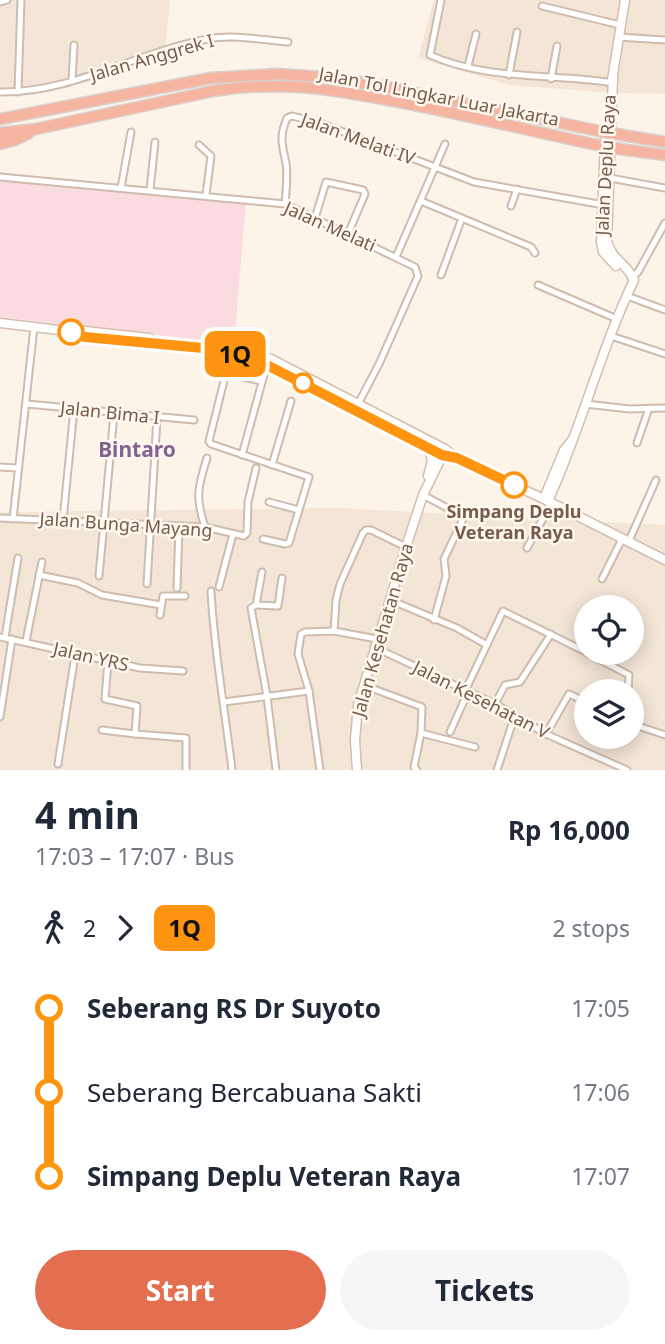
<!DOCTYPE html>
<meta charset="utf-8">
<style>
:root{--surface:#fff;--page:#f6f6f7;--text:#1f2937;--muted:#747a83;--accent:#e46f50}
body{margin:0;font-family:"Noto Sans",sans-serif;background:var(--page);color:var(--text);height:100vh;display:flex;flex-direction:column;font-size:26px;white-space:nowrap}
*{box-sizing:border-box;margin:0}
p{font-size:23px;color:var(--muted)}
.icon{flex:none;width:38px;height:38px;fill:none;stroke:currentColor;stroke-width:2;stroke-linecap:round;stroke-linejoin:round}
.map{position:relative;height:770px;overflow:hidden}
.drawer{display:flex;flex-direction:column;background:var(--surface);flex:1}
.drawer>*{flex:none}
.badge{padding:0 14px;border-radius:10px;font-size:24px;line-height:46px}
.controls{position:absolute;left:574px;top:595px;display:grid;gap:14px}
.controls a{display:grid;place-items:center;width:70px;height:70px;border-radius:50%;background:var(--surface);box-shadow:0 4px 18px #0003;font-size:35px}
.map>.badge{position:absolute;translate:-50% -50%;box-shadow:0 0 0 4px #fff}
.legs{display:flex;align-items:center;gap:10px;height:77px;padding:0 35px;font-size:23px}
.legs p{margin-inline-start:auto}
.overview{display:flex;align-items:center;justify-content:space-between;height:119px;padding:0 35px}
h1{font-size:38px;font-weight:700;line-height:52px}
.action{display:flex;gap:14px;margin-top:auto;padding:14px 35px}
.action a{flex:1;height:80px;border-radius:42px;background:var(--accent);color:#fff;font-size:28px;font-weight:700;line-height:80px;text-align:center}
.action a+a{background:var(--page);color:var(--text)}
ul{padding:0 35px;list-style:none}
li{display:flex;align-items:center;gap:24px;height:84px;font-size:26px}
li i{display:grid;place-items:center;width:10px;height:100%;margin:0 9px;background:currentColor}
li i::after{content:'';width:18px;height:18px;margin:-9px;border:5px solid;border-radius:50%;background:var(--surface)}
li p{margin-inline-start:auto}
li:first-child i{background:linear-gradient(#0000 50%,currentColor 0)}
li:last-child i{background:linear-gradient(currentColor 50%,#0000 0)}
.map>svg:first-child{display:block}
</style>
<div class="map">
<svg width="665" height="770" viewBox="0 0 665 770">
<rect width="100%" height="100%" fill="#fcf4e9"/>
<g fill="#f4e6d7" fill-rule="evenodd">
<path d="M 0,0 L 170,0 L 165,54 L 47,88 L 0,93 Z"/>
<path d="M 434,0 L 665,0 L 665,94 L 612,93 L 509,85 L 418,58 Z"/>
<path d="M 338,508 L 665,525 L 665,770 L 0,770 L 0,512 ZM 586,607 L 632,607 L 632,653 L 586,653 ZM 586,691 L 632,691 L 632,737 L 586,737 Z"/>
</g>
<path fill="#fadce0" d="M 0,173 L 246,200 L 234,344 L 0,317 Z"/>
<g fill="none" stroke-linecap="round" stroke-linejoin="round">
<g stroke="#cebcae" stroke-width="9">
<g id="minor">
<path d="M 441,0 L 430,55 C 488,81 553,73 614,83"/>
<path d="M 0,2 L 7,0"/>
<path d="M 542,6 L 620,25"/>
<path d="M 618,37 L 665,40"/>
<path d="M 468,66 L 476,34"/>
<path d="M 509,75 L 517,32"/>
<path d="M 551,79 L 557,46"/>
<path d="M 72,81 L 74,45"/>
<path d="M 0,92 C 73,93 137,52 208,39 C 233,34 263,40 288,42"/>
<path d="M 18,92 L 21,0"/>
<path d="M 199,145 L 211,156 L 206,195"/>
<path d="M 0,177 L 285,204 L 415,267 L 418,276 L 379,364 L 357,406"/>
<path d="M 610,178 L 665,188"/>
<path d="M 121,188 L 131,132"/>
<path d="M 150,190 L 155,142"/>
<path d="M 421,201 L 531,247 L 535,253"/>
<path d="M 285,204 C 286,191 288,176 286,163 C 282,145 279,136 287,118 L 292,116 L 320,123 L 474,182 L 604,205"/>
<path d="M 511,206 L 517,189"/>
<path d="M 315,218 L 326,182 L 363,190 L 365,194 L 348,234"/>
<path d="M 396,257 L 445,144"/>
<path d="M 441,275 L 462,218"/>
<path d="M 631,278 L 638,272 L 665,223"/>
<path d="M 538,285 L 617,319"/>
<path d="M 627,296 L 665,310"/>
<path d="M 611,336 L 665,354"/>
<path d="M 261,381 L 226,373 L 209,441 L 211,444 L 309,477 L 289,543 L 285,544 L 263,539"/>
<path d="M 27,404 L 194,420"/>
<path d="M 585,404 L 630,409 L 665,408"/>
<path d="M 637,443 L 649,408"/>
<path d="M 242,455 L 267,364"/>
<path d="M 272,465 L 291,401"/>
<path d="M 0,467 L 17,468"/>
<path d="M 423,495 L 464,517 L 444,559 L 446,576 L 434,620"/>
<path d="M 269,502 L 299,510"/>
<path d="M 0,518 L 205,527 L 244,536 L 247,533 L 248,502 L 256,468"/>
<path d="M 13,519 L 34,327"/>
<path d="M 63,520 L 74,409"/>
<path d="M 205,527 C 195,498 198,486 207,458"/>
<path d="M 628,543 L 656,480"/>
<path d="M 527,548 L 552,502"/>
<path d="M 262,572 L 256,605 L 251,608 L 267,696 L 276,770"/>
<path d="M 39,575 L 78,583 L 102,595 L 161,605"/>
<path d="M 99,576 L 114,414"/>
<path d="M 602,579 L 622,539"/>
<path d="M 147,584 L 157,418"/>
<path d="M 219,587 L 233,534"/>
<path d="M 177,588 L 179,526"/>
<path d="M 211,591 C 214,651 225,710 232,770"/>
<path d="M 390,600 L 457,628 L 487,645"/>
<path d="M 256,605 L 278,606 L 282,578"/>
<path d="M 160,615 L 163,596 L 185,596"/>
<path d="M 334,631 L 336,600 L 340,584 L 363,533 L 366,530 L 371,530 L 406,547"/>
<path d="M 0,637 L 140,668 L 183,671"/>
<path d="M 5,637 L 18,558"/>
<path d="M 26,641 L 42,562"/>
<path d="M 374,647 L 495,704 L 546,734 L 627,770"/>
<path d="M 587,653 L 629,675 L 628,691"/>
<path d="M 108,661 L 105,699 L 137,706 L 135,734 L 186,738 L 186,770"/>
<path d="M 363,685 L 422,707 L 421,733 L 475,747"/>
<path d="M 465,691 L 503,611 L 586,652"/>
<path d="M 224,702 L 309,691"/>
<path d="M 495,704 L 505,685 L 520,682 L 551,634"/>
<path d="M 0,717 L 12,639"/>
<path d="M 632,724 L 665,735"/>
<path d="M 102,730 L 135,734"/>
<path d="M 450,732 L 468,692"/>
<path d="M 546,734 L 569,694 L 586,702"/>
<path d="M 58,764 L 75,655"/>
<path d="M 320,770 L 309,691 L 298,654 L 301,634 L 305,632 L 334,631 L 377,639"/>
<path d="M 417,770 L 414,767 L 421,733"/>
<path d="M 497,770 L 515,715"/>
</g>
</g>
<g stroke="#d4beae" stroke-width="11">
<g id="secondary">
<path d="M 612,80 L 625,0"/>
<path d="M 605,141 L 601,242 L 603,252 L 616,266"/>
<path d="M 0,323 L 76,332 L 85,331 L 149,338"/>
<path d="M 76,332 L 84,337 L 203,348 L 255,359 L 442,455 L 457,458 L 548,501 L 665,560"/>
<path d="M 207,344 L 247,349 L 271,359 L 445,449 L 454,456"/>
<path d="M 428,476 L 432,461 L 429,448"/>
<path d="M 544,498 L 564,450 L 573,439"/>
<path d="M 548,501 C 581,429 600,351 634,280 C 628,264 612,261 607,241 L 613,77"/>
<path d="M 357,770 L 355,740 L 358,705 L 406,547 L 423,495 L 444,452"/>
</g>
</g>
<g stroke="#d9d1cd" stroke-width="13">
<g id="motorway">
<path d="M 0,119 L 211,78 L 278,74 L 336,78 L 387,87 L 599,131"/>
<path d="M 0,133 L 36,129 L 213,91 C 289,79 340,91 414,105 C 475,117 536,132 597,145"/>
<path d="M 622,135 L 665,142"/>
<path d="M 0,144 L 15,140 L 29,133"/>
<path d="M 620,149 L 665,155"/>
</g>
</g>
<use href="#minor" stroke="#fff" stroke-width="5"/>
<use href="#secondary" stroke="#fff" stroke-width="8"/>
<use href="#motorway" stroke="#f5b5a1" stroke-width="10"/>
<g stroke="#d9d1cd" stroke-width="13" stroke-linecap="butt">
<g id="motorway-bridge">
<path d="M 599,131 L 622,135"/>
<path d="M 597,145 L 620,149"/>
</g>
</g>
<use href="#motorway-bridge" stroke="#f5b5a1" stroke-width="10"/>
</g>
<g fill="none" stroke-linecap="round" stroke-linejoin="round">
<g stroke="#fff" stroke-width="16">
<path id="line-1" d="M 71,332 L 85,337 L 203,348 L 255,359 L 442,455 L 457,458 L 514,485"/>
</g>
<use href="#line-1" stroke="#ff9410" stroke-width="10"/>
</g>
<g fill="#fff" stroke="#ff9410" stroke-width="3.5">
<circle cx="71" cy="332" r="12"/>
<circle cx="303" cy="383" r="9"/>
<circle cx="514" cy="485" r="12"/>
</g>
<g text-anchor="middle" stroke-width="5" stroke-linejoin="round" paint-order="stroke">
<g font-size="18" fill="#775b4c" stroke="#fff8ef">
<text transform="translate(152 58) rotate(-16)" y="6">Jalan Anggrek I</text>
<text transform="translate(439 97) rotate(11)" y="6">Jalan Tol Lingkar Luar Jakarta</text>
<text transform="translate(358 139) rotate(20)" y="6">Jalan Melati IV</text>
<text transform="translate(606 165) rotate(-87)" y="6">Jalan Deplu Raya</text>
<text transform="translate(330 227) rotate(24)" y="6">Jalan Melati</text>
<text transform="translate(110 413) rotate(6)" y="6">Jalan Bima I</text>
<text transform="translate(126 525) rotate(4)" y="6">Jalan Bunga Mayang</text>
<text transform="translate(383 630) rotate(-74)" y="6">Jalan Kesehatan Raya</text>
<text transform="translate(91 657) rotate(13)" y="6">Jalan YRS</text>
<text transform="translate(481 700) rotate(27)" y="6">Jalan Kesehatan V</text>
</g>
<g font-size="18" font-weight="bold" fill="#775b4c" stroke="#fff8ef">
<text x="514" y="518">Simpang Deplu<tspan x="514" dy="21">Veteran Raya</tspan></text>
</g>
<g font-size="21" font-weight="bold" fill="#826493" stroke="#fff8ef">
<text x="137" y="457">Bintaro</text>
</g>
</g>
</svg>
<div class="controls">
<a><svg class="icon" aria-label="locate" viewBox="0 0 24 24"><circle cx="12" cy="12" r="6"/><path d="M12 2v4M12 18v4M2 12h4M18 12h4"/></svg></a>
<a><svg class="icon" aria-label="layers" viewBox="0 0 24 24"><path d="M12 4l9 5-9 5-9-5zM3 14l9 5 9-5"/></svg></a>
</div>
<b class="badge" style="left:235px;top:354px;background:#ff9410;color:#111">1Q</b>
</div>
<section class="drawer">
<div class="overview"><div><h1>4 min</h1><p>17:03 – 17:07 · Bus</p></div><b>Rp 16,000</b></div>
<div class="legs"><svg class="icon" aria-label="walk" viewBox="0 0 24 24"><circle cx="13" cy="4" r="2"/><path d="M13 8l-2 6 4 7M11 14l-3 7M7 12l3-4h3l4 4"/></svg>2<svg class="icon" aria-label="forward" viewBox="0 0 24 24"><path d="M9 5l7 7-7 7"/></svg><b class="badge" style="background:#ff9410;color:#111">1Q</b><p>2 stops</p></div>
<ul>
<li><i style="color:#ff9410"></i><b>Seberang RS Dr Suyoto</b><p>17:05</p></li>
<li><i style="color:#ff9410"></i><span>Seberang Bercabuana Sakti</span><p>17:06</p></li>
<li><i style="color:#ff9410"></i><b>Simpang Deplu Veteran Raya</b><p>17:07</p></li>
</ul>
<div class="action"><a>Start</a><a>Tickets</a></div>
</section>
